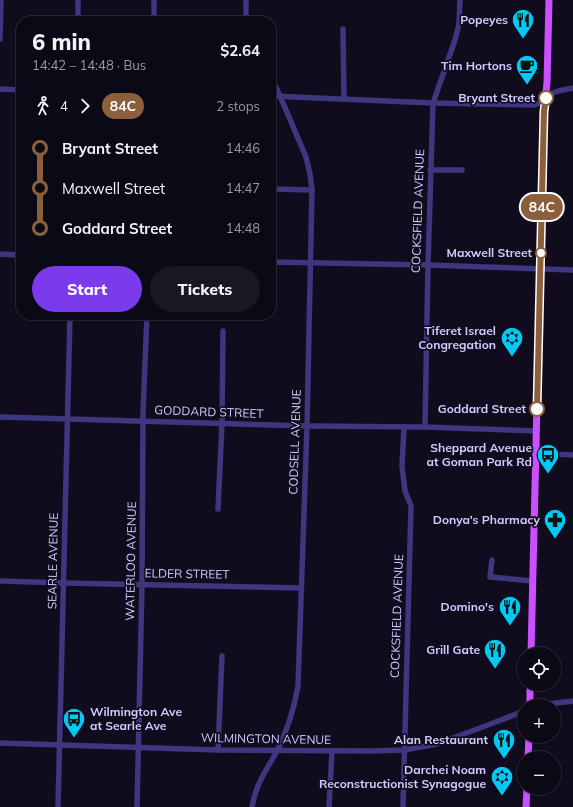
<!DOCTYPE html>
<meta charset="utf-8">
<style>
:root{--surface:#0c0916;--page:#1a1723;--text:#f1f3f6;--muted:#9a9aa1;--line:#2c2a35;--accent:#7c3aed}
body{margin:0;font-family:Mulish,sans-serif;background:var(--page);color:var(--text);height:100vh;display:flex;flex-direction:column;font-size:15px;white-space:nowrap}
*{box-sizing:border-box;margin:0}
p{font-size:13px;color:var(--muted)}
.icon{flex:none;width:22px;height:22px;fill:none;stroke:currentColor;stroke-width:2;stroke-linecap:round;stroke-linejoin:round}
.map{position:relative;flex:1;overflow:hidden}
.details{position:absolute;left:16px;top:16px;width:260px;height:304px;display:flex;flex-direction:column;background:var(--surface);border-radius:16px;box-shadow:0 1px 3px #0004,0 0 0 1px var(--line)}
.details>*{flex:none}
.badge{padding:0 8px;border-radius:13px;font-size:14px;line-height:26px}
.buttons{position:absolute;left:517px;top:647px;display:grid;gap:8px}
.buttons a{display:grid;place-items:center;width:44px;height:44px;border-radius:50%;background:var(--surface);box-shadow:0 1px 3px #0004,0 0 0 1px var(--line);font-size:20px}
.map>.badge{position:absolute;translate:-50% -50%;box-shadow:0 0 0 2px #fff}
.legs{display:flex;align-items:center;gap:6px;height:44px;padding:0 16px;font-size:13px}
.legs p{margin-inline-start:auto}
.head{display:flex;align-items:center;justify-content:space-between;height:68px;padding:0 16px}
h1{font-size:22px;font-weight:800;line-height:30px}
.cta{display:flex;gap:8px;margin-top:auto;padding:8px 16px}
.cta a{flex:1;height:46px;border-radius:24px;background:var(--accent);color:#fff;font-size:16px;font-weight:800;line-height:46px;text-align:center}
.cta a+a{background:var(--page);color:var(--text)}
ul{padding:0 16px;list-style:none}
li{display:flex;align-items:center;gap:14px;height:40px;font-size:15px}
li i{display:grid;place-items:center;width:6px;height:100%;margin:0 5px;background:currentColor}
li i::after{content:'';width:10px;height:10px;margin:-5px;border:3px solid;border-radius:50%;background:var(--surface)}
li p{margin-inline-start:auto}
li:first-child i{background:linear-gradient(#0000 50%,currentColor 0)}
li:last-child i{background:linear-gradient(currentColor 50%,#0000 0)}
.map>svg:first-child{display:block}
</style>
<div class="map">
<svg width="573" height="807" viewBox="0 0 573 807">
<rect width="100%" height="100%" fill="#100c1e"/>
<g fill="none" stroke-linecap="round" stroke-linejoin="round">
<g stroke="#3e367e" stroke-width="5.5">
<path d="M 246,0 L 246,21"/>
<path d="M 78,21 L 78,0"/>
<path d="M 154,21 L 154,0"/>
<path d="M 343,29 L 344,99"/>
<path d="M 0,39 L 1,0"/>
<path d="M 0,89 L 21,90"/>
<path d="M 271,96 L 433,103 L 534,105 L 540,103 L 550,94 L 558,91 L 573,88"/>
<path d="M 430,170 L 462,170"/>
<path d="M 271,189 L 312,190"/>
<path d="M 0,254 L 21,255"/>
<path d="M 271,262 L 428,265 L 573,270"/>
<path d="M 0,417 L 307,426 L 425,427 L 537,431"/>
<path d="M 425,427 L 428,265 L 433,103 L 455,40 L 459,24 L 460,0"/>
<path d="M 536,453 L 573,455"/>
<path d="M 218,509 L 222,423 L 223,331"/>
<path d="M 492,560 L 490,577 L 533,581"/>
<path d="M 0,581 L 64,583 L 301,588"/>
<path d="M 537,706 L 541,705 L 573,701"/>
<path d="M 0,743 L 218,750 L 370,751 L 404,750 L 437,744 L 488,725 L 524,711"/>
<path d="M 218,750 L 222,656"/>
<path d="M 58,807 L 70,315"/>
<path d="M 137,807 L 142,584 L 143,412 L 147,315"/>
<path d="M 252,807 C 256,783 266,771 277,751 C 288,729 294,710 298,686 L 307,426 L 312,190 L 310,174 L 306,157 L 280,96 L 271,77"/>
<path d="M 329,807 L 332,751"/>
<path d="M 403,807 L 411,506 L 405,491 L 402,466 L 404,427"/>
</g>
<g stroke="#ca50ff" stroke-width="7">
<path d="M 531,654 L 543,153 L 544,111 L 547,83 L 549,0"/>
<path d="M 530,706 L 530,684"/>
<path d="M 528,758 L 529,736"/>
<path d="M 526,807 L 527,788"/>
</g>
</g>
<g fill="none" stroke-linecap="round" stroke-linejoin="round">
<g stroke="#fff" stroke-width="9">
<path id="line-1" d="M 537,409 L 544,111 L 546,98"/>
</g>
<use href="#line-1" stroke="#8b5e3c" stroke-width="6"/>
</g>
<defs>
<g id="restaurant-pin" transform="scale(1.15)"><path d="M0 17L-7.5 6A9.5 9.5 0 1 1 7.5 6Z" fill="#00caf4" stroke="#100c1e"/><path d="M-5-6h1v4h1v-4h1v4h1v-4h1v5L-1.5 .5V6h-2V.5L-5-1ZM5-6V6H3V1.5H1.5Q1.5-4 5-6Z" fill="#111"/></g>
<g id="cafe-pin" transform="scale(1.15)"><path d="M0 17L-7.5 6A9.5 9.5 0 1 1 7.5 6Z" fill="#00caf4" stroke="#100c1e"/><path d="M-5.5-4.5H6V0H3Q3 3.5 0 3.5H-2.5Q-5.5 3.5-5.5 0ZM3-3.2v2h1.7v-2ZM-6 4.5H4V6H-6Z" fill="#111"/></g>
<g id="synagogue-pin" transform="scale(1.15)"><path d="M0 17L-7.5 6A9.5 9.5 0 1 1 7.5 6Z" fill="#00caf4" stroke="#100c1e"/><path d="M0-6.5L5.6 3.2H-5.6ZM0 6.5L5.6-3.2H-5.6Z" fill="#111"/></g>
<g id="bus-pin" transform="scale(1.15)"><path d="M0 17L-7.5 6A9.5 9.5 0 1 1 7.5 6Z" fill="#00caf4" stroke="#100c1e"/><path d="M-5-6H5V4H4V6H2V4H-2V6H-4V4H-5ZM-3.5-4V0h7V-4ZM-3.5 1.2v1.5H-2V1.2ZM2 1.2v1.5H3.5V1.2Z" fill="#111"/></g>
<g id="pharmacy-pin" transform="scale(1.15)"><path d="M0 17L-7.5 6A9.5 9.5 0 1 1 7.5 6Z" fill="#00caf4" stroke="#100c1e"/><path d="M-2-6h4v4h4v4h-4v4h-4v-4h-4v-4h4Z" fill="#111"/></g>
</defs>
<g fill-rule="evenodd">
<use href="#restaurant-pin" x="523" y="20"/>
<use href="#cafe-pin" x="527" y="66"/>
<use href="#synagogue-pin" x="512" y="338"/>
<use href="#bus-pin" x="548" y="455"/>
<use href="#pharmacy-pin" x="555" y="520"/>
<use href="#restaurant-pin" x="510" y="607"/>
<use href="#restaurant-pin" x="495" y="650"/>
<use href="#bus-pin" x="74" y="719"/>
<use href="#restaurant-pin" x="504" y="740"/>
<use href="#synagogue-pin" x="502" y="777"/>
</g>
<g fill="#fff" stroke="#8b5e3c" stroke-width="2">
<circle cx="546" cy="98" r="7"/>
<circle cx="541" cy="253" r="5"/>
<circle cx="537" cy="409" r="7"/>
</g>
<g text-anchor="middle" stroke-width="3.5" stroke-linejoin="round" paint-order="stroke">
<g font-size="12" font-weight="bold" fill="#d3c9ff" stroke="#100c1e" text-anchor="end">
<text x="508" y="24">Popeyes</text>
<text x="512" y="70">Tim Hortons</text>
<text x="496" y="335">Tiferet Israel<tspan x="496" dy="14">Congregation</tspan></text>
<text x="532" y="452">Sheppard Avenue<tspan x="532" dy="14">at Goman Park Rd</tspan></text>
<text x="540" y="524">Donya’s Pharmacy</text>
<text x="494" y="611">Domino's</text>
<text x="480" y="654">Grill Gate</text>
<text x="90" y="716" text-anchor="start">Wilmington Ave<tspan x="90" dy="14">at Searle Ave</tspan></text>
<text x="488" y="744">Alan Restaurant</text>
<text x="486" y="774">Darchei Noam<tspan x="486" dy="14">Reconstructionist Synagogue</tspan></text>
</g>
<g font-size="12" font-weight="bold" fill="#d3c9ff" stroke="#100c1e" text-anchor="end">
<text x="535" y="102">Bryant Street</text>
<text x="532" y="257">Maxwell Street</text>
<text x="526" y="413">Goddard Street</text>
</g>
<g font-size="12" fill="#d3c9ff" stroke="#100c1e">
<text transform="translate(418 211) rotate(-88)" y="4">COCKSFIELD AVENUE</text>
<text transform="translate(209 412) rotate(2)" y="4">GODDARD STREET</text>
<text transform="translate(295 442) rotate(-88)" y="4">CODSELL AVENUE</text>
<text transform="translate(53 561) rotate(-89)" y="4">SEARLE AVENUE</text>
<text transform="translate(131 561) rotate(-89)" y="4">WATERLOO AVENUE</text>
<text transform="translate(187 574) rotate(1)" y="4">ELDER STREET</text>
<text transform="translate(397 616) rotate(-88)" y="4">COCKSFIELD AVENUE</text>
<text transform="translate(266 739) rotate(1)" y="4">WILMINGTON AVENUE</text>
</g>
</g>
</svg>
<div class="buttons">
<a><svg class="icon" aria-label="locate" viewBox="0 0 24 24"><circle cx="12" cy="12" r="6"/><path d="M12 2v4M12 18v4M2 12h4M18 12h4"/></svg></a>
<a>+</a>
<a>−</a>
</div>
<b class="badge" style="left:542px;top:207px;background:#8b5e3c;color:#fff">84C</b>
<section class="details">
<div class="head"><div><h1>6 min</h1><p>14:42 – 14:48 · Bus</p></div><b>$2.64</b></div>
<div class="legs"><svg class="icon" aria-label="walk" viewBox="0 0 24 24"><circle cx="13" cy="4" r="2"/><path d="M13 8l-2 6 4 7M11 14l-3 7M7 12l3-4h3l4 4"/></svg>4<svg class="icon" aria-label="forward" viewBox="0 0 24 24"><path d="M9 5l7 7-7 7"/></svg><b class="badge" style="background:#8b5e3c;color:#fff">84C</b><p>2 stops</p></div>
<ul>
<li><i style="color:#8b5e3c"></i><b>Bryant Street</b><p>14:46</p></li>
<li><i style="color:#8b5e3c"></i><span>Maxwell Street</span><p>14:47</p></li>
<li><i style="color:#8b5e3c"></i><b>Goddard Street</b><p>14:48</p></li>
</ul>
<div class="cta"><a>Start</a><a>Tickets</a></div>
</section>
</div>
